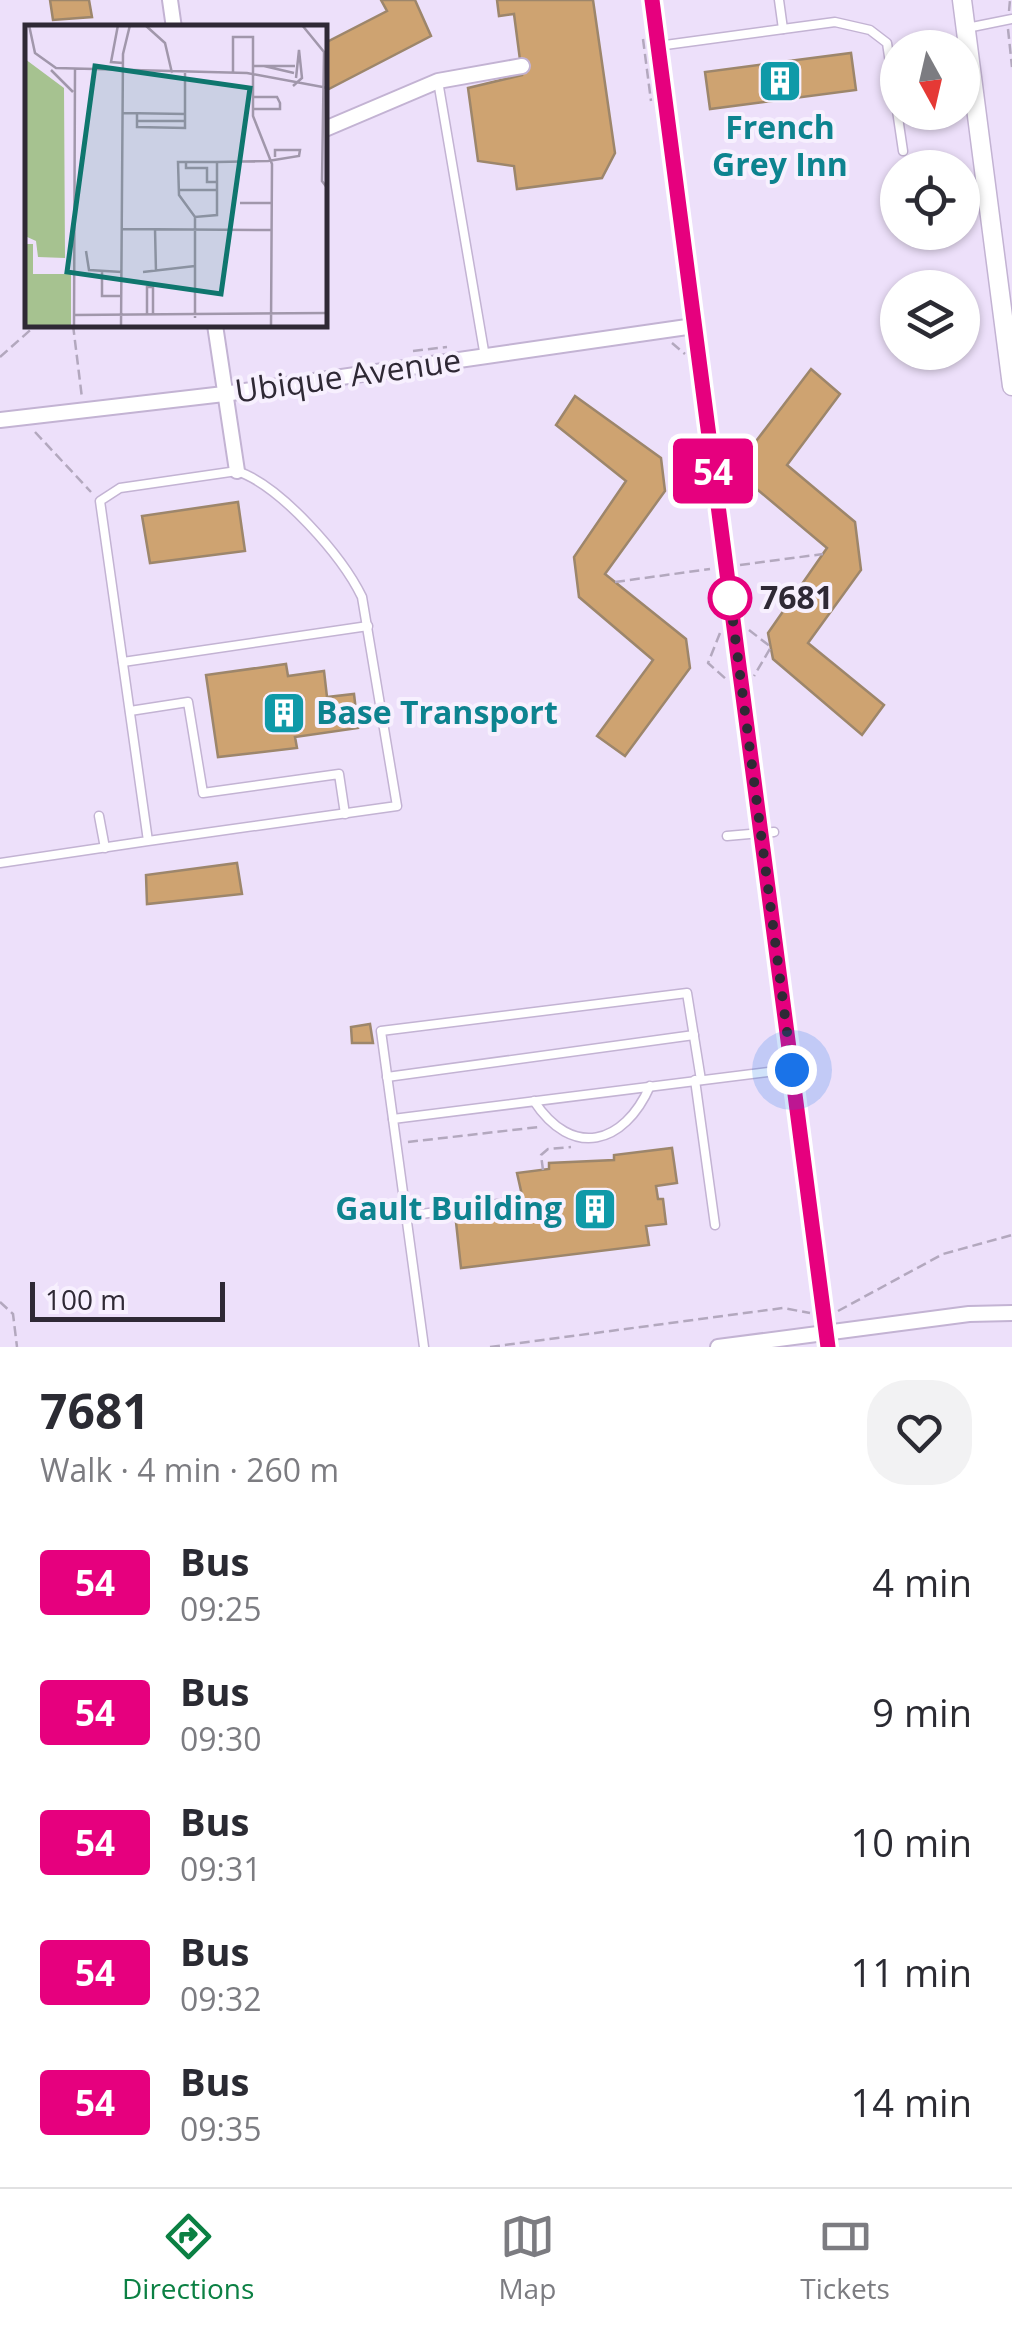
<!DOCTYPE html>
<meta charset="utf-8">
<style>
:root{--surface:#fff;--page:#f2f2f3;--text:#2b2b33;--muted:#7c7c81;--line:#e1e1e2;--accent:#0b8043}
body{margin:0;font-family:"Open Sans",sans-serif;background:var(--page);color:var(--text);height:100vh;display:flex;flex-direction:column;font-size:38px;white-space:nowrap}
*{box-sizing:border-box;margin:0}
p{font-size:32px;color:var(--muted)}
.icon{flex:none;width:55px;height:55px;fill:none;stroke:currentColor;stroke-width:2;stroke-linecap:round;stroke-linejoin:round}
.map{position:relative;height:1347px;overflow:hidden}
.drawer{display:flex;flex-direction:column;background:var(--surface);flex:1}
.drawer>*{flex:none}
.badge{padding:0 20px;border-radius:8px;font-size:35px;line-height:65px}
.needle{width:65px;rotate:172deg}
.tools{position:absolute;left:880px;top:30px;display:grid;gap:20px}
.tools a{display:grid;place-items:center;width:100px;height:100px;border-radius:50%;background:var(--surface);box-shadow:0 2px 8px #0004;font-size:50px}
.scale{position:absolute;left:30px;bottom:25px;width:195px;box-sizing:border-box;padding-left:10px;border:5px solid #2f2935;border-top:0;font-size:28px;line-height:35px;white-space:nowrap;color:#2f2935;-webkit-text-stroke:8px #f7f0fe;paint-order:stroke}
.you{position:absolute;width:50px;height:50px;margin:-25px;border:8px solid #fff;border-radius:50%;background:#1a73e8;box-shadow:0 0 0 15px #1a73e833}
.map>.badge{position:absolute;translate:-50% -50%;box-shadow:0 0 0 5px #fff}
.round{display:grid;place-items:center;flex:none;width:105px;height:105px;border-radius:40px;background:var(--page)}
.overview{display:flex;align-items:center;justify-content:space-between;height:170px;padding:0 40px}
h1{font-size:48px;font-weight:700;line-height:75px}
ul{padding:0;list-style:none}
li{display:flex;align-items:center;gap:30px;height:130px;padding:0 40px}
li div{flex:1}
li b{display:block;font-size:38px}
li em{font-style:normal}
li .badge{min-width:110px;font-weight:700;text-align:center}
.menu{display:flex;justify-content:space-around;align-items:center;height:140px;border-top:2px solid var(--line);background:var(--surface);font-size:28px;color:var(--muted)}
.menu a{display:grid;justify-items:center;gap:5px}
.menu .current{color:var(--accent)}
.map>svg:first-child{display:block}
</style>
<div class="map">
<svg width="1012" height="1347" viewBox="0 0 1012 1347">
<rect width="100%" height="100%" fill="#ede0fa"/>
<g fill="#cea371" stroke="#9d866b" stroke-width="2.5">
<path d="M 50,0 L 89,0 L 92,17 L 53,20 Z"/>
<path d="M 381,0 L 415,0 L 431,36 L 325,91 L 325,43 L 387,11 Z"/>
<path d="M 497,0 L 593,0 L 615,153 L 602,178 L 517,189 L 514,166 L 478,161 L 468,88 L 522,75 L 514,14 L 499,16 Z"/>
<path d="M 851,53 L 856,90 L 710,109 L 705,72 Z"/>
<path d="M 811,369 L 840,394 L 787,465 L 855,522 L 861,570 L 808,643 L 884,705 L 862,735 L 773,659 L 768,633 L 827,548 L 752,485 L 747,453 Z"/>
<path d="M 575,396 L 661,458 L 665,491 L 605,574 L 686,639 L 690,668 L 625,756 L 597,736 L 653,660 L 579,597 L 574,557 L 626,481 L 556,425 Z"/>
<path d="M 238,502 L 245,551 L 150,563 L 142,516 Z"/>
<path d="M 286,664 L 288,676 L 324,671 L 327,697 L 354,694 L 358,728 L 295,737 L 297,748 L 218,757 L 206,675 Z"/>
<path d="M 237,863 L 242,894 L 147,904 L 146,875 Z"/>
<path d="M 370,1024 L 373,1043 L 352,1043 L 351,1027 Z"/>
<path d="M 672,1148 L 677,1183 L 656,1186 L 658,1199 L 663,1199 L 666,1224 L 646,1226 L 649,1245 L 461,1268 L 456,1222 L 526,1213 L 517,1173 L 549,1169 L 549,1163 L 614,1160 L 614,1155 Z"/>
</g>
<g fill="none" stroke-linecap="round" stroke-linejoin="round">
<g stroke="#c3b3d3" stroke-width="11">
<g id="service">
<path d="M 779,0 L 783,29"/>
<path d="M 967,28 L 1012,19"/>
<path d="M 658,46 L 835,22 L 870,30 L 887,43 L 903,151"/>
<path d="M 438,81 L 485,357"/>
<path d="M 711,451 L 735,464 L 746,476 L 719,512 L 688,484 L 688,478 Z"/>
<path d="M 123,662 L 368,626"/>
<path d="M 130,711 L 188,702 L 203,793 L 339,774 L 345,814"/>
<path d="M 99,816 L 105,848"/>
<path d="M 727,836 L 774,832"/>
<path d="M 0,863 L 148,841 L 100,501 L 120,488 L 237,471 C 281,486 342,556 362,597 L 397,806 L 148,841"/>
<path d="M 387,1077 L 694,1035"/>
<path d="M 695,1080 L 715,1225"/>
<path d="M 534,1101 C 572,1159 624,1145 650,1086"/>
<path d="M 393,1119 L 381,1031 L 687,993 L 701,1080"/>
<path d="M 406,1216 L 505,1203"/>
<path d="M 424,1347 L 393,1119 L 792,1069"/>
</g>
</g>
<g stroke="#c3b3d3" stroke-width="18">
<g id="minor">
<path d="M 170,0 L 174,28"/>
<path d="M 652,0 L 828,1347"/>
<path d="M 325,129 L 438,81 L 522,66"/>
<path d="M 215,325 L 237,471"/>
<path d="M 0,420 L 224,394 L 694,326"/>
<path d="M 718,1347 L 969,1314 L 1012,1313"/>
</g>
</g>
<g stroke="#c3b3d3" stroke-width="21">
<path id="tertiary" d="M 962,0 L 1012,386"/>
</g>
<g stroke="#b3a8be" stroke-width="2.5" stroke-dasharray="10 5" stroke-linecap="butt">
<path d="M 1009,11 L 1010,0"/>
<path d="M 1008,29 L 1012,67"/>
<path d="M 643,39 L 651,101"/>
<path d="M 73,325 L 82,398"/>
<path d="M 672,343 L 685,354"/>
<path d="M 413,351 L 447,347"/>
<path d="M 0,357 L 36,325"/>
<path d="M 35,432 L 91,492"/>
<path d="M 740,565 L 823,554"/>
<path d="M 615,582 L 710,569"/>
<path d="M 749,630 L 771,647 L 754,676"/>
<path d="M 720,633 L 708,663 L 726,679"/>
<path d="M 408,1142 L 539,1127"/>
<path d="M 543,1170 L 541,1155 L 548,1149 L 571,1147"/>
<path d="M 0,1302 L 13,1314 L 17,1347"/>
<path d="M 838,1311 L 943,1254 L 1012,1235"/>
<path d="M 490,1347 L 783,1308 L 810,1313"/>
</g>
<use href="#service" stroke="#fff" stroke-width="8"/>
<use href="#minor" stroke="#fff" stroke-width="14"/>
<use href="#tertiary" stroke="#fff" stroke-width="18"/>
</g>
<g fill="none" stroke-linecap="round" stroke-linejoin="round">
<g stroke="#fff" stroke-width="22">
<path id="line" d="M 652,0 L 828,1347"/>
</g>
<use href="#line" stroke="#e6007e" stroke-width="15"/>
<path stroke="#2f2935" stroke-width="10" stroke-dasharray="0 18" d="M 730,598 L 728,583 L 792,1070"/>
</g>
<defs>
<g id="building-square" transform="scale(2.25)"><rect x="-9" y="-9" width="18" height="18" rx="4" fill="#0f9aa8" stroke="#f7f0fe"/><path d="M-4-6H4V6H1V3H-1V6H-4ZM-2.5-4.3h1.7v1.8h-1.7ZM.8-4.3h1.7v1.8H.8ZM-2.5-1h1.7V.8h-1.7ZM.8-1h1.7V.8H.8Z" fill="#fff"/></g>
</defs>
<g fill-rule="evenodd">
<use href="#building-square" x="780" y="81"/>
<use href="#building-square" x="284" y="713"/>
<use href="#building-square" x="595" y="1209"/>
</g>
<circle fill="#fff" stroke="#e6007e" stroke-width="5" cx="730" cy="598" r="20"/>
<g text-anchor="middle" stroke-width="8" stroke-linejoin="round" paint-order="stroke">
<g font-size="32" font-weight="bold" fill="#0d838f" stroke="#f7f0fe">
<text x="780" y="139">French<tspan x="780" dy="37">Grey Inn</tspan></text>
<text x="316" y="724" text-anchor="start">Base Transport</text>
<text x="562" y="1220" text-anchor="end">Gault Building</text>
</g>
<g font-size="32" fill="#2f2935" stroke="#f7f0fe">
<text transform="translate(348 376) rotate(-8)" y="11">Ubique Avenue</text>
</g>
<g font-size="32" font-weight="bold" fill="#2f2935" stroke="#f7f0fe" text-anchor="start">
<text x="760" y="609">7681</text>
</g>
</g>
<g transform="translate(25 25)">
<rect width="302" height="302" fill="#ede0fa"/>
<path d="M 0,34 L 39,63 L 40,233 L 13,232 L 11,216 L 0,211 ZM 0,219 L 8,219 L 8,249 L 46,249 L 46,302 L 0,302 Z" fill="#a6c290"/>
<path fill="none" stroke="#a197ab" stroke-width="2.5" d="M 4,0 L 10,28 L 31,43 L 222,48 L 303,63M 93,0 L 86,37 L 98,38M 120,0 L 140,18 L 147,48M 277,0 L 299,27 L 297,156 L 303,164M 228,41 L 270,41M 239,41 L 269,48M 26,45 L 48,67M 208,48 L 208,12 L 228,12 L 228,91 L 247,139 L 246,302M 268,61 L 277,53 L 274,25 L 271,53M 228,72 L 252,72 L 255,78 L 255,84 L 228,84M 98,88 L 160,89 L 160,48M 112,89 L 112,102 L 160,103 L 160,89M 112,96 L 160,96M 161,137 L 161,143 L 182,143 L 182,157 L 191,157M 192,137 L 153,137 L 154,170 L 170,192 L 192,190 L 192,137 L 243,136 L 274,131 L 275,125 L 250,125 L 250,132M 153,165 L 191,165M 215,178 L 247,178M 97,204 L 247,205M 130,204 L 131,247M 61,226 L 64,245 L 97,247M 77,247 L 77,271 L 97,271M 118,247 L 170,241M 122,289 L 122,262 L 128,262 L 128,289M 49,290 L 303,288M 170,293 L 170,192M 49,302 L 50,44M 96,302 L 98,29 L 105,0"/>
<path fill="#0f766e" fill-opacity="0.15" stroke="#0f766e" stroke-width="5" d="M 70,41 L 225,63 L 196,269 L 42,247 Z"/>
<rect width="302" height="302" fill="none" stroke="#2f2935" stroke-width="5"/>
</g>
</svg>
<div class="tools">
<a><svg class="needle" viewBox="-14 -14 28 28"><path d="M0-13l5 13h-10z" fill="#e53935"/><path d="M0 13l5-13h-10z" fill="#7c7c81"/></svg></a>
<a><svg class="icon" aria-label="locate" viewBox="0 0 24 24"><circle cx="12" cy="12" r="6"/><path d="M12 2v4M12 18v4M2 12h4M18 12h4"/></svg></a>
<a><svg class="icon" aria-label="layers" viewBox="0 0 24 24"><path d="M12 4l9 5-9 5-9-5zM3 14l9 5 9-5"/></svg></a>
</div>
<div class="scale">100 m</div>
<div class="you" style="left:792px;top:1070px"></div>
<b class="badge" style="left:713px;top:471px;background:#e6007e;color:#fff">54</b>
</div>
<section class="drawer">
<div class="overview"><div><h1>7681</h1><p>Walk · 4 min · 260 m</p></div><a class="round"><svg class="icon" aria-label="heart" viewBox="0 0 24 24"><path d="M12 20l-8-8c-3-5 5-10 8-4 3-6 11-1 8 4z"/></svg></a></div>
<ul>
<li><span class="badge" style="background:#e6007e;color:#fff">54</span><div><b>Bus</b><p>09:25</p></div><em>4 min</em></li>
<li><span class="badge" style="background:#e6007e;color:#fff">54</span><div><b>Bus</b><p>09:30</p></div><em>9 min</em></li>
<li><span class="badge" style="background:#e6007e;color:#fff">54</span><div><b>Bus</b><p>09:31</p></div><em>10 min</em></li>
<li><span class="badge" style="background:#e6007e;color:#fff">54</span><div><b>Bus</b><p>09:32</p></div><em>11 min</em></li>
<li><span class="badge" style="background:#e6007e;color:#fff">54</span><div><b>Bus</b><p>09:35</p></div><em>14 min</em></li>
</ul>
</section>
<nav class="menu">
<a class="current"><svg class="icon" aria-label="directions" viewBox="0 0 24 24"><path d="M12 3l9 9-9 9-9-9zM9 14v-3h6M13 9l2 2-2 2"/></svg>Directions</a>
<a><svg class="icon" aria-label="map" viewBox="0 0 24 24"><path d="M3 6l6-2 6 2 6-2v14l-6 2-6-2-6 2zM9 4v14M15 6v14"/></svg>Map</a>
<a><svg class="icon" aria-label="tickets" viewBox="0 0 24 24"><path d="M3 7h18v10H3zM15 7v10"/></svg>Tickets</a>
</nav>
